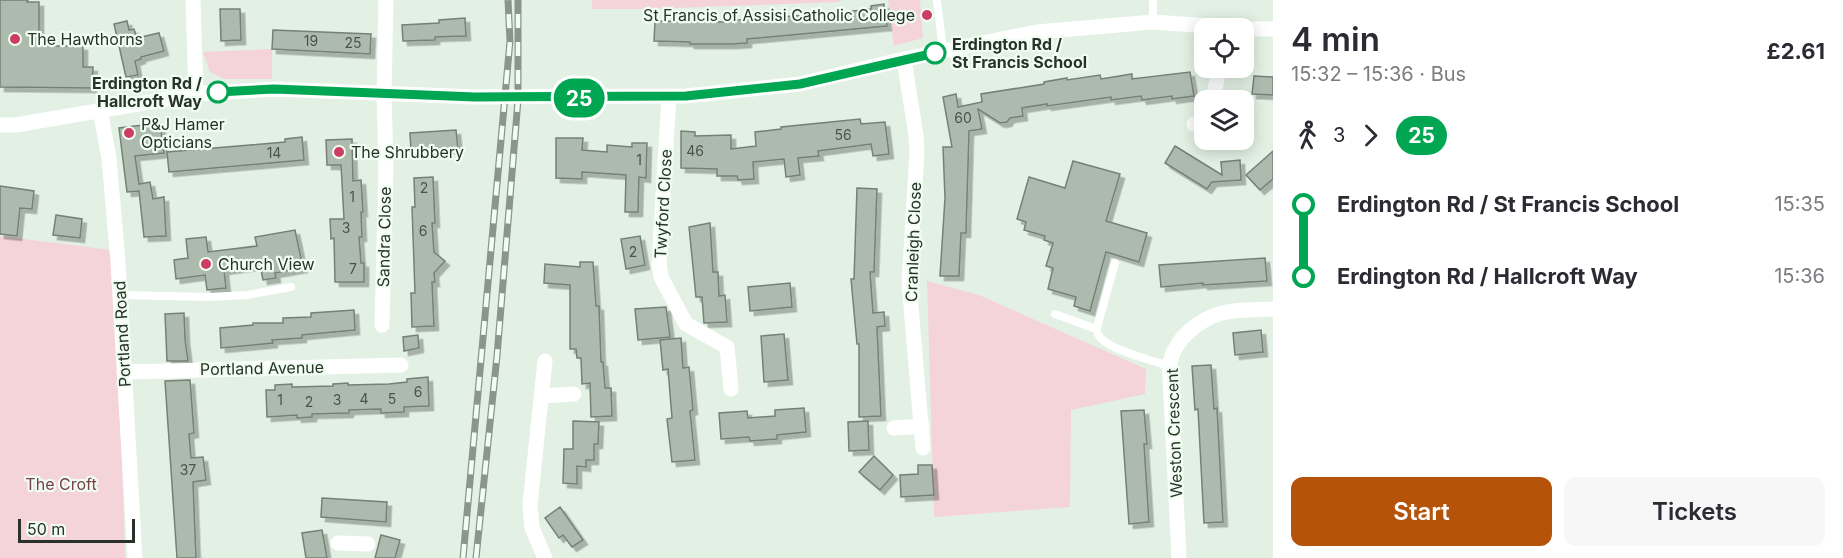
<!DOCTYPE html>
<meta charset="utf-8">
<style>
:root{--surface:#fff;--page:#f7f7f7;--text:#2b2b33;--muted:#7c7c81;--accent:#b45309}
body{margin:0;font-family:Inter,sans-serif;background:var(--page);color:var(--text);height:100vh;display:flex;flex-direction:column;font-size:22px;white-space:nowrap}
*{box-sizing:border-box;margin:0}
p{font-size:20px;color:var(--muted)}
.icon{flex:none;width:33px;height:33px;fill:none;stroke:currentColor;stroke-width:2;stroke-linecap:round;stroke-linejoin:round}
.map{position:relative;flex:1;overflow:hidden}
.drawer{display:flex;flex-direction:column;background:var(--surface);width:570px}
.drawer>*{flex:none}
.badge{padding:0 12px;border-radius:20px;font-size:21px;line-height:39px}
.buttons{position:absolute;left:1194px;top:18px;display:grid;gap:12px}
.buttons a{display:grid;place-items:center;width:60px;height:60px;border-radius:12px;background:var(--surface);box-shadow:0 3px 15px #0003;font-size:30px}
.scale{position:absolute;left:18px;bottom:15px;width:117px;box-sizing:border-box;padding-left:6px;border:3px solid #2a302b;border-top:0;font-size:16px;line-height:21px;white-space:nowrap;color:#2a302b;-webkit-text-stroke:4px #f0fef1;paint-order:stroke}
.map>.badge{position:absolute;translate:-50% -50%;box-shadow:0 0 0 3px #fff}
.legs{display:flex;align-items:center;gap:9px;height:66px;padding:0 18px;font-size:20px}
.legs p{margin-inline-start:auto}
.overview{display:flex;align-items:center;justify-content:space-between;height:102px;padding:0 18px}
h1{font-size:33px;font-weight:600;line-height:45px}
.button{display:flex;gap:12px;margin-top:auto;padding:12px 18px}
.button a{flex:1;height:69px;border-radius:12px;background:var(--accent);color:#fff;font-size:24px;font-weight:600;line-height:69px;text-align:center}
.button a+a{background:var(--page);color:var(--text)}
ul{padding:0 18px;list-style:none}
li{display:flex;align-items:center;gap:21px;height:72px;font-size:22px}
li i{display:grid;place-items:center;width:9px;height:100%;margin:0 8px;background:currentColor}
li i::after{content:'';width:15px;height:15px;margin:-8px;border:4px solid;border-radius:50%;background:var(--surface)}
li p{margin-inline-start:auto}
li:first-child i{background:linear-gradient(#0000 50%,currentColor 0)}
li:last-child i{background:linear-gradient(currentColor 50%,#0000 0)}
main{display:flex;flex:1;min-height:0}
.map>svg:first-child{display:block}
</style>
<main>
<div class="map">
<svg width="1273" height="558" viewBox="0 0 1273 558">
<defs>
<filter id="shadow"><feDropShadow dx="4.5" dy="4.5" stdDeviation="0" flood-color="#0004"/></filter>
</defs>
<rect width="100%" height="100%" fill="#e3f1e4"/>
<g fill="#f4d4d8">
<path d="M 592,0 L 841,0 L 840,2 L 649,9 L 592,9 Z"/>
<path d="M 888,0 L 920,0 L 923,38 L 894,46 Z"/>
<path d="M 272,49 L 272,79 L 225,79 L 210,72 L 203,52 Z"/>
<path d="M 0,236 L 111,250 L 122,459 L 125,558 L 0,558 Z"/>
<path d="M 927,281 L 979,295 L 1146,369 L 1145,394 L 1071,410 L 1070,507 L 934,517 Z"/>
</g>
<g fill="#adbbaf" stroke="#758176" stroke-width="1.5" filter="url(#shadow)">
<path d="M 0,0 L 28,0 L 27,2 L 39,2 L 39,46 L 83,46 L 83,67 L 93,67 L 92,88 L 0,87 Z"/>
<path d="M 884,4 L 887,26 L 747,39 L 747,43 L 733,44 L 690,44 L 690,42 L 654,41 L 655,21 L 727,22 L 745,19 L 826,14 L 871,9 L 871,6 Z"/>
<path d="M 220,9 L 240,9 L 241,40 L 221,41 Z"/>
<path d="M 465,18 L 466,36 L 435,37 L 435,40 L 403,41 L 402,25 L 439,23 L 439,20 Z"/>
<path d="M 127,21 L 129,30 L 134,29 L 137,38 L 159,33 L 164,51 L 141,57 L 141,59 L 135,61 L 138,75 L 126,77 L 114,24 Z"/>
<path d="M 273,30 L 371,34 L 370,54 L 272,49 Z"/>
<path d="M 1190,72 L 1194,96 L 1172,99 L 1172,96 L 1142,100 L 1141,96 L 1111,100 L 1111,97 L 1047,106 L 1047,104 L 1022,108 L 1023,116 L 1010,118 L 1007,122 L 1000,123 L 978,109 L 982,129 L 969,131 L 966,233 L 961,233 L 959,276 L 940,276 L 945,198 L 943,147 L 952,147 L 943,97 L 956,94 L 958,107 L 982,102 L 981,94 L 1044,84 L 1044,82 L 1067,78 L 1067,80 L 1100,75 L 1101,79 L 1132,74 L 1132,79 Z"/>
<path d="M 1254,76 L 1273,77 L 1273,95 L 1252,94 Z"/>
<path d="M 860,119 L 861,124 L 885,122 L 889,154 L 873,156 L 871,144 L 818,151 L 819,156 L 798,158 L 800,175 L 786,177 L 784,159 L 753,162 L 754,179 L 738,180 L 737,176 L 717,176 L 717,169 L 681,168 L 681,131 L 695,132 L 695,136 L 731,135 L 731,149 L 756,146 L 755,132 L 781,129 L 781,127 Z"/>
<path d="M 160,123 L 164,153 L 135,156 L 139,184 L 150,182 L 153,199 L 164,197 L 166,236 L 144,237 L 139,191 L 127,192 L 119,128 Z"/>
<path d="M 456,130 L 458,149 L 411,151 L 410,133 Z"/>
<path d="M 302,137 L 304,160 L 169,172 L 167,152 L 285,142 L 285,139 Z"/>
<path d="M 556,138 L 583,138 L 582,150 L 607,152 L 607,145 L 632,147 L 632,143 L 647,143 L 646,178 L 639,177 L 638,212 L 625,212 L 626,175 L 582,172 L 582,179 L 556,178 Z"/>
<path d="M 352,139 L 353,181 L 361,180 L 363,212 L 361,212 L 362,237 L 359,237 L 361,263 L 364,263 L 364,282 L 335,282 L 334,238 L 331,239 L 330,219 L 344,219 L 341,165 L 327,165 L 326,140 Z"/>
<path d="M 1175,146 L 1222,175 L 1221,162 L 1240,160 L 1241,180 L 1212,182 L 1207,189 L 1165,163 Z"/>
<path d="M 1273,151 L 1273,179 L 1260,190 L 1246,175 Z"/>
<path d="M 1073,161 L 1120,174 L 1106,221 L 1147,233 L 1139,262 L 1106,252 L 1090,311 L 1074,306 L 1076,297 L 1048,289 L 1053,268 L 1046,266 L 1053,243 L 1044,240 L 1045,236 L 1024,230 L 1026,222 L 1017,219 L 1029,177 L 1065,188 Z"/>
<path d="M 433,177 L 435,223 L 432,223 L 434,252 L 445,261 L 434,273 L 435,282 L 432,282 L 434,326 L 412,327 L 411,293 L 415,293 L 412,207 L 415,207 L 414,178 Z"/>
<path d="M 0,186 L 34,191 L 32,209 L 20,208 L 17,236 L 0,234 Z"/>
<path d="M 857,188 L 877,189 L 874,272 L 870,272 L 873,313 L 884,312 L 885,326 L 877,327 L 881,416 L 859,417 L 859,344 L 857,344 L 851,279 L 854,279 Z"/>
<path d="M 56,215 L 82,219 L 80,238 L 53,235 Z"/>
<path d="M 710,223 L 713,272 L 718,272 L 719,296 L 725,295 L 727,322 L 704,323 L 702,297 L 696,297 L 689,227 Z"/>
<path d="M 295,230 L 303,268 L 275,273 L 276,278 L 263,280 L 260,265 L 224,270 L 226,288 L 207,290 L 205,275 L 176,279 L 174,260 L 188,258 L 186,239 L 206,237 L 208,252 L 257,246 L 255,237 Z"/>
<path d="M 640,236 L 645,265 L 626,269 L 621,239 Z"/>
<path d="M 1265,258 L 1267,281 L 1203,285 L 1203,283 L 1161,287 L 1159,265 Z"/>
<path d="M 580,262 L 593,262 L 596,306 L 599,306 L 601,362 L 603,362 L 605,388 L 611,388 L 612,416 L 591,417 L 590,383 L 582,384 L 581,358 L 577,358 L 576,349 L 570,349 L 570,285 L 544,283 L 545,264 L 580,267 Z"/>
<path d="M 790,283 L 792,307 L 750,311 L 748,287 Z"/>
<path d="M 666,307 L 670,337 L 638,340 L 635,309 Z"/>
<path d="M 354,310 L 355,330 L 302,335 L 302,338 L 272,340 L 273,343 L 221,348 L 220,328 L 253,325 L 253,323 L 283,323 L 283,318 L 311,317 L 311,313 Z"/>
<path d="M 184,313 L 185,339 L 188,361 L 167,361 L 165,314 Z"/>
<path d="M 1261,330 L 1263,352 L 1235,355 L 1233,333 Z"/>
<path d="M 784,334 L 788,380 L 764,382 L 761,336 Z"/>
<path d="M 418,335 L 419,348 L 404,351 L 403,337 Z"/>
<path d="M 681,338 L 683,368 L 689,367 L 693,410 L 690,411 L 695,460 L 672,462 L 667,419 L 672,418 L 668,369 L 663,370 L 660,340 Z"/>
<path d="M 1211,365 L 1214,409 L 1217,408 L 1223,522 L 1204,523 L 1198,409 L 1195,410 L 1192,366 Z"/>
<path d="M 428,377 L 429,406 L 404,407 L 404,412 L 381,413 L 381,409 L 349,410 L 349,413 L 312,414 L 312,417 L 297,418 L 297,415 L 267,417 L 266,390 L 275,390 L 275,385 L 292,384 L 292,387 L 333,386 L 333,384 L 348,383 L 348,385 L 389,384 L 407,382 L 407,379 Z"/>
<path d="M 190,380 L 194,433 L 189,434 L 191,458 L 203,457 L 206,480 L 193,482 L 196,558 L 177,558 L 165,381 Z"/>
<path d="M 804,408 L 806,432 L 777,435 L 777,439 L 750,441 L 749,437 L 721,439 L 719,413 L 747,411 L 748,418 L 775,416 L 775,410 Z"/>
<path d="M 1144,410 L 1147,444 L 1144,444 L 1149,522 L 1129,524 L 1121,411 Z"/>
<path d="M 573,421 L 599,422 L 598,444 L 594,444 L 594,460 L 586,460 L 586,467 L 577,466 L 577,484 L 563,483 L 564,449 L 573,449 Z"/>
<path d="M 868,421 L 869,450 L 849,451 L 848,422 Z"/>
<path d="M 874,456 L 893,475 L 880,490 L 859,472 Z"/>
<path d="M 918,465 L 932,465 L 934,495 L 901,497 L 900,475 L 918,474 Z"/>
<path d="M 322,498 L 387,502 L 386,522 L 321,517 Z"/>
<path d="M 560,507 L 583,540 L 572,547 L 563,535 L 559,538 L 545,518 Z"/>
<path d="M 322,530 L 327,558 L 306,558 L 302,533 Z"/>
<path d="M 381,535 L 400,540 L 395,558 L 375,558 Z"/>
</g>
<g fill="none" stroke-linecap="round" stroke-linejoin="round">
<g stroke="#fff" stroke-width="8">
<path d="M 937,0 L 943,51"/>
<path d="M 1153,0 L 1153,22"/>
<path d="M 1115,263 L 1098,324 C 1097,329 1096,333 1100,337 C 1109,350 1154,361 1170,366"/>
<path d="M 120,295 L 209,297 L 247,295 L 291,287"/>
<path d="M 1055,314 L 1096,329"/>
</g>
<g stroke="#fff" stroke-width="15">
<path d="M 193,0 L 196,94"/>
<path d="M 1244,29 L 1273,29"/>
<path d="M 904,59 L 916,136 L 917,152 L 909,283 L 923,448"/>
<path d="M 669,96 L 659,264 L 661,277 L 686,324 L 727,347 L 731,389"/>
<path d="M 1213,100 L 1219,68"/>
<path d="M 100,110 L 109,158 L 118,262 L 135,558"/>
<path d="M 1194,124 L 1204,124"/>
<path d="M 0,125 L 16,125 L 196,94 L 274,89 L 475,97 L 686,96 L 800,84 L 904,59 L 1037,32 L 1153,22 L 1238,28"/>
<path d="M 382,325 L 386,166 L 384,93 L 386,0"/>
<path d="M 124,372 L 401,365"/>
<path d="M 542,396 L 574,394"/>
<path d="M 894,428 L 922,426"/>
<path d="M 338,543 L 368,544"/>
<path d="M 545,558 L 532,528 L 530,504 L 545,361"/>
<path d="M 1179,558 L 1170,377 C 1170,371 1169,365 1171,359 C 1177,337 1200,319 1222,313 C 1238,309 1256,310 1273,309"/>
</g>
<g stroke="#8b958c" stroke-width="7">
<g id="rail">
<path d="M 463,558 L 510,41 L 508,0"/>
<path d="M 476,558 L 497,356 L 518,100 L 518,0"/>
</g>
</g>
<use href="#rail" stroke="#f0fef1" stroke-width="4.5" stroke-dasharray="14" stroke-linecap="butt"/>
</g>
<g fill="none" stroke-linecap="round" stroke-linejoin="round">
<g stroke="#fff" stroke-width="14">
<path id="line-1" d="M 218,92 L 274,89 L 475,97 L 686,96 L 800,84 L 935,53"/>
</g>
<use href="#line-1" stroke="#00a651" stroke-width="9"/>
</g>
<g fill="#cc3d62" stroke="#f0fef1" stroke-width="2">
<circle cx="927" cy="15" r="6"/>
<circle cx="15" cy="39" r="6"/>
<circle cx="129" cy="133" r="6"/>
<circle cx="339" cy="152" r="6"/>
<circle cx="206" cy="264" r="6"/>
</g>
<g fill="#fff" stroke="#00a651" stroke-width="3">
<circle cx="935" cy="53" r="10"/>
<circle cx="218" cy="92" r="10"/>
</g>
<g text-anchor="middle" stroke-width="4.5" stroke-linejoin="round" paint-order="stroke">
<g font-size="14" fill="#4b534c">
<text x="311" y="46">19</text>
<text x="353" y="48">25</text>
<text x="963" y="123">60</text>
<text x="843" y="140">56</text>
<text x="695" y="156">46</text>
<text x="274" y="158">14</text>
<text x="639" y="165">1</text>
<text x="424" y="193">2</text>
<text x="352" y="202">1</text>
<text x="346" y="233">3</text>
<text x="423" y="236">6</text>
<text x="633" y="257">2</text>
<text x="353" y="274">7</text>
<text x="418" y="397">6</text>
<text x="364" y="404">4</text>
<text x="392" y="404">5</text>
<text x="280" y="405">1</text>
<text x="337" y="405">3</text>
<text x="309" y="407">2</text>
<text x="188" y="475">37</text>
</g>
<g font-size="16" fill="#2a302b" stroke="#f0fef1" text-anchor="start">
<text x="915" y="21" text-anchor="end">St Francis of Assisi Catholic College</text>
<text x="27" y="45">The Hawthorns</text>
<text x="141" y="130">P&amp;J Hamer<tspan x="141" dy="18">Opticians</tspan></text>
<text x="351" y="158">The Shrubbery</text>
<text x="218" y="270">Church View</text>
</g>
<g font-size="16" font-weight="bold" fill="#2a302b" stroke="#f0fef1" text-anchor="start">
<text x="952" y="50">Erdington Rd /<tspan x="952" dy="18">St Francis School</tspan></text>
<text x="202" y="89" text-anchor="end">Erdington Rd /<tspan x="202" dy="18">Hallcroft Way</tspan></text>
</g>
<g font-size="16" fill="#2a302b" stroke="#f0fef1">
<text transform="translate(663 204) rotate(-87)" y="6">Twyford Close</text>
<text transform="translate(384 237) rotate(-89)" y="6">Sandra Close</text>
<text transform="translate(913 242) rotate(-88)" y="6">Cranleigh Close</text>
<text transform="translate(122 334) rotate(-93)" y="6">Portland Road</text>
<text transform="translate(262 368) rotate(-1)" y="6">Portland Avenue</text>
<text transform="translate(1174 433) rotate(-92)" y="6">Weston Crescent</text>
</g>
<g font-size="16" fill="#78404a" stroke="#f0fef1">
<text x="61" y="490">The Croft</text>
</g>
</g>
</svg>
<div class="buttons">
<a><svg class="icon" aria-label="locate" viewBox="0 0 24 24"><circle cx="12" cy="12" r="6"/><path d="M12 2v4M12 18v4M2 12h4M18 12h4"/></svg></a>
<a><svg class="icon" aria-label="layers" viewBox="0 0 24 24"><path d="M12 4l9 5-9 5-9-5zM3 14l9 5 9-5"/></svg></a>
</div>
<div class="scale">50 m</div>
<b class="badge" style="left:579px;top:98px;background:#00a651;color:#fff">25</b>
</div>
<section class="drawer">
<div class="overview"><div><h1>4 min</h1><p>15:32 – 15:36 · Bus</p></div><b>£2.61</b></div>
<div class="legs"><svg class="icon" aria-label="walk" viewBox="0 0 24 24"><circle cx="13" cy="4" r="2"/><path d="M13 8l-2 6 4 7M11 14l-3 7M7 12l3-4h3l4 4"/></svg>3<svg class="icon" aria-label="forward" viewBox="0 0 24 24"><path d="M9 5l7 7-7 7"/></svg><b class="badge" style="background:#00a651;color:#fff">25</b></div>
<ul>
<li><i style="color:#00a651"></i><b>Erdington Rd / St Francis School</b><p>15:35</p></li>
<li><i style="color:#00a651"></i><b>Erdington Rd / Hallcroft Way</b><p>15:36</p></li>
</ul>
<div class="button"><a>Start</a><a>Tickets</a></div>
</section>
</main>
